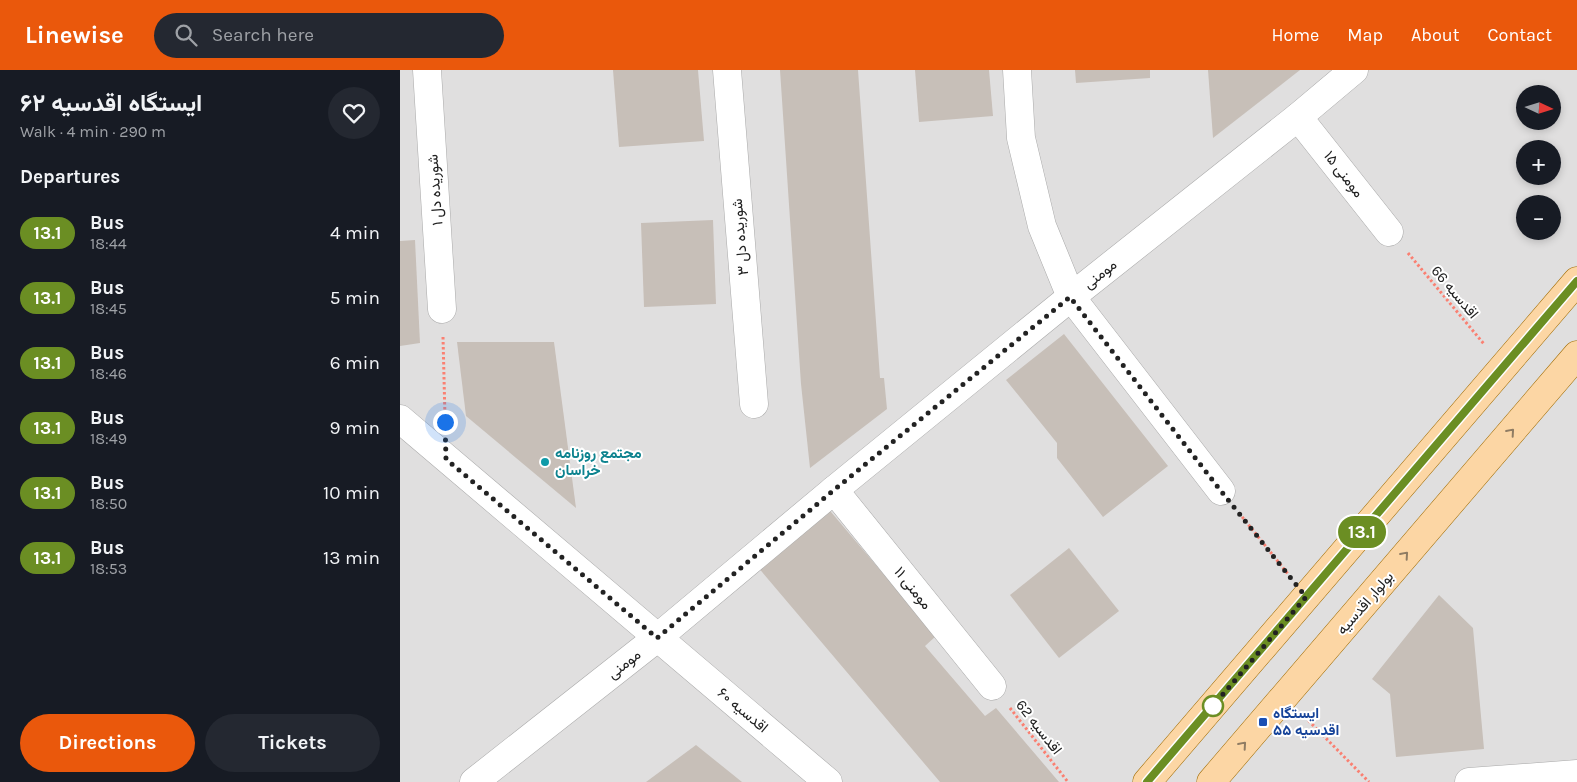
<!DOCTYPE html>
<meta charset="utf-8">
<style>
:root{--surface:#171b24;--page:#242831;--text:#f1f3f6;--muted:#9ea1a6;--accent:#ea580c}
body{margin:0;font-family:Karla,Vazirmatn,sans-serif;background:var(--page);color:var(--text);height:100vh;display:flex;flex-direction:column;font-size:19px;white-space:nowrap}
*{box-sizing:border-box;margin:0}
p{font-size:16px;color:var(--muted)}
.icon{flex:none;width:28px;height:28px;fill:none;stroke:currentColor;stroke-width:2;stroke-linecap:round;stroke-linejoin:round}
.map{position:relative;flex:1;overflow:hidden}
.panel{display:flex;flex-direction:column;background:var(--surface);width:400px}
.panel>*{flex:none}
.badge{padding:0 10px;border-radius:16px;font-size:18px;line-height:32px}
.needle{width:32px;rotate:94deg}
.tools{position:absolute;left:1116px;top:15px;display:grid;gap:10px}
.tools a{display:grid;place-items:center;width:45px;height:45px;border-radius:50%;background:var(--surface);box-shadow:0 2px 8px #0003;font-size:25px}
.you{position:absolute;width:25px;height:25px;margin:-12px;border:4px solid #fff;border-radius:50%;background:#1a73e8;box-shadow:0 0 0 8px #1a73e833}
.map>.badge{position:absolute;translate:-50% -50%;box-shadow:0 0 0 2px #fff}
h2{padding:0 20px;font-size:19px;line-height:45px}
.round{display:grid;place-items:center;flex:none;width:52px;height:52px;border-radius:26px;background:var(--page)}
.summary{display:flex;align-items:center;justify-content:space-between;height:85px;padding:0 20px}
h1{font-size:24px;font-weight:700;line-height:38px}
.cta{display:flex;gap:10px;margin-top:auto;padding:10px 20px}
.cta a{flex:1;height:58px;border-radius:30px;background:var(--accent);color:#fff;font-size:20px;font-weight:700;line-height:58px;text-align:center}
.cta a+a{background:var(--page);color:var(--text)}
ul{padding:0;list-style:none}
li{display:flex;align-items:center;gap:15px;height:65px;padding:0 20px}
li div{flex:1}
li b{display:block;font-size:19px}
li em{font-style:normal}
li .badge{min-width:55px;font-weight:700;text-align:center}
header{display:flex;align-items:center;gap:30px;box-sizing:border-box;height:70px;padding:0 25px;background:var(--accent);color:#fff}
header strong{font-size:24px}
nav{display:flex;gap:28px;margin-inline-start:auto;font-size:18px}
.search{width:350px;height:45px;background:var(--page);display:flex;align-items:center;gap:12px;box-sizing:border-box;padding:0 18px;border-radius:28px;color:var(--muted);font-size:19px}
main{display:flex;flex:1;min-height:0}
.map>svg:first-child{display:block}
</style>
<header>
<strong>Linewise</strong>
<div class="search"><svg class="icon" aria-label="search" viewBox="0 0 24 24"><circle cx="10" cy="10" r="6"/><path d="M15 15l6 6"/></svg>Search here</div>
<nav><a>Home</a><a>Map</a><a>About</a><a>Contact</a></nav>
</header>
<main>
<section class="panel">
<div class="summary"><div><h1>ایستگاه اقدسیه ۶۲</h1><p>Walk · 4 min · 290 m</p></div><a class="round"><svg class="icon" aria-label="heart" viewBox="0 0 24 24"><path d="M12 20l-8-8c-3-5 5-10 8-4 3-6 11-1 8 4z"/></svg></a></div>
<h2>Departures</h2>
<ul>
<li><span class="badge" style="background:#6b8e23;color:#fff">13.1</span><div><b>Bus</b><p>18:44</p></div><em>4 min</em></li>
<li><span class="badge" style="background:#6b8e23;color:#fff">13.1</span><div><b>Bus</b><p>18:45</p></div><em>5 min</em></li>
<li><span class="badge" style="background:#6b8e23;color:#fff">13.1</span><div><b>Bus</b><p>18:46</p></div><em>6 min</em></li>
<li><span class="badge" style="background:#6b8e23;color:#fff">13.1</span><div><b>Bus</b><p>18:49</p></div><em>9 min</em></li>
<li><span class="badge" style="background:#6b8e23;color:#fff">13.1</span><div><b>Bus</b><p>18:50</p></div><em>10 min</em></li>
<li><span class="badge" style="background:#6b8e23;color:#fff">13.1</span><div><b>Bus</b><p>18:53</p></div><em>13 min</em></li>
</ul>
<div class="cta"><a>Directions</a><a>Tickets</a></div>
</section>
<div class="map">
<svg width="1177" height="712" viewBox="0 0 1177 712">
<rect width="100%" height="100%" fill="#f2efe9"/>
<path fill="#e0dfdf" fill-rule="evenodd" d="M 0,0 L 1177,0 L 1177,712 L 0,712 ZM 1125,24 L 1152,24 L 1152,51 L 1125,51 ZM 1125,79 L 1152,79 L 1152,106 L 1125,106 ZM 1125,134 L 1152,134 L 1152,161 L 1125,161 Z"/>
<g fill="#c7bfb8">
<path d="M 213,0 L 298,0 L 304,71 L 219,77 Z"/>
<path d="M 380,0 L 458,0 L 480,308 L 484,308 L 487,339 L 410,398 L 401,314 Z"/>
<path d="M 515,0 L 589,0 L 593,46 L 519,52 Z"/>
<path d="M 675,0 L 750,0 L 750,8 L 676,13 Z"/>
<path d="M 808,0 L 900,0 L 813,68 Z"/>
<path d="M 313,150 L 316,234 L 244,237 L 241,153 Z"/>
<path d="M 15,170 L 20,273 L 0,276 L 0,171 Z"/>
<path d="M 664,264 L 768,396 L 703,447 L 657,388 L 657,373 L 606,310 Z"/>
<path d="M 57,272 L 154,272 L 176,438 L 66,346 Z"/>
<path d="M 410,440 L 431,442 L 536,566 L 525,576 L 585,646 L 596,638 L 659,712 L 540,712 L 351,489 Z"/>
<path d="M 669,478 L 719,541 L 659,588 L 610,525 Z"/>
<path d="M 1039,525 L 1073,558 L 1084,679 L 996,687 L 990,624 L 972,609 Z"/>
<path d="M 296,675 L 342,712 L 246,712 Z"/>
</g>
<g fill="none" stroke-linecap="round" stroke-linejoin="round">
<g stroke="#a9a9a9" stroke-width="29">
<g id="minor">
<path d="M 27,0 L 42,239"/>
<path d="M 327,0 L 354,334"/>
<path d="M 617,0 L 621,68 L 642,156 L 671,227 L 821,421"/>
<path d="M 898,47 L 989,162"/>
<path d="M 0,349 L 428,712"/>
<path d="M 434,420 L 592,616"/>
<path d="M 74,712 L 257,568 L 434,420 L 671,227 L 898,47 L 954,0"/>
<path d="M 1069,712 L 1177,704"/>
</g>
</g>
<g stroke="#a06b00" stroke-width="29">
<g id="major">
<path d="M 747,712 L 1177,211"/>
<path d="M 811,712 L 1177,285"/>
</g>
</g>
<g stroke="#fa8072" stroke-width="3" stroke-dasharray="2.5 2.5" stroke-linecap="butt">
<path d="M 1008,183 L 1084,274"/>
<path d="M 43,267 L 45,348"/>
<path d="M 839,443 L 888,504"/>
<path d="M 610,638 L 668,712"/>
<path d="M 905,647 L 969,712"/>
</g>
<use href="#minor" stroke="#fff" stroke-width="28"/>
<use href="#major" stroke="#fcd6a4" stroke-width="28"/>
</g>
<defs><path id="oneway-chevron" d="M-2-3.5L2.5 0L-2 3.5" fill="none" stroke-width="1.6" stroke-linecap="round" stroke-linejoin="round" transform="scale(1.25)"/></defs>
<g stroke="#8f7c63">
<use href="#oneway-chevron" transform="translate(1111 362) rotate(-49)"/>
<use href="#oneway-chevron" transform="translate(1005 485) rotate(-49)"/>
<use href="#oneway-chevron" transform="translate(843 675) rotate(-49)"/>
</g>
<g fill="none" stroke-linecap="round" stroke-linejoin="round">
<g stroke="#fff" stroke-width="11">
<path id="line" d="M 747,712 L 1177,211"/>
</g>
<use href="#line" stroke="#6b8e23" stroke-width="8"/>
<path stroke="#222" stroke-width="5" stroke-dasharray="0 9" d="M 45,352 L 46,389 L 257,568 L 434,420 L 670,227 L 821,421 L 906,527 L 813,636"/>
</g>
<circle fill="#0f9aa8" stroke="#fff" stroke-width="2" cx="145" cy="392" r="5"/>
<circle fill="#fff" stroke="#6b8e23" stroke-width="2.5" cx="813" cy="636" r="10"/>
<rect fill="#1a4fb4" stroke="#fff" stroke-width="2" x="858" y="647" width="10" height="10" rx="2.5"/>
<g text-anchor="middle" stroke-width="4" stroke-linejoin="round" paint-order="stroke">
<g font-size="15" fill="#222" stroke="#fff">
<text transform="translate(944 104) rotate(52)" y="5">مومنی ۱۵</text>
<text transform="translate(35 120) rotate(-94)" y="5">شوریده دل ۱</text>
<text transform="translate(340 167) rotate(-95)" y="5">شوریده دل ۳</text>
<text transform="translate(700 204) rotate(-38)" y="5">مومنی</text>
<text transform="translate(1055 222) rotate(50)" y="5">اقدسیه 66</text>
<text transform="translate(513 518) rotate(51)" y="5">مومنی ۱۱</text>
<text transform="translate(965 533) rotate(-49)" y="5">بولوار اقدسیه</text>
<text transform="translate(224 594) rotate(-38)" y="5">مومنی</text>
<text transform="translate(343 640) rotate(40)" y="5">اقدسیه ۶۰</text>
<text transform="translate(639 657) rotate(52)" y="5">اقدسیه 62</text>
</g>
<g font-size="15" font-weight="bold" fill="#0d838f" stroke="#fff" text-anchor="start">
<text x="155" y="388">مجتمع روزنامه<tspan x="155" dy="17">خراسان</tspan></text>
</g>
<g font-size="15" font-weight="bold" fill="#164399" stroke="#fff" text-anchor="start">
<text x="873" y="648">ایستگاه<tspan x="873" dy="17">اقدسیه ۵۵</tspan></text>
</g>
</g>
</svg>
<div class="tools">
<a><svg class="needle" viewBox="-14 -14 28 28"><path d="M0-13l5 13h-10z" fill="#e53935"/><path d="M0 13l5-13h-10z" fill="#9ea1a6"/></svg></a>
<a>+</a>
<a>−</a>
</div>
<div class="you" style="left:45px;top:352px"></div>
<b class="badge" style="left:962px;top:462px;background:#6b8e23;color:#fff">13.1</b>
</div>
</main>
